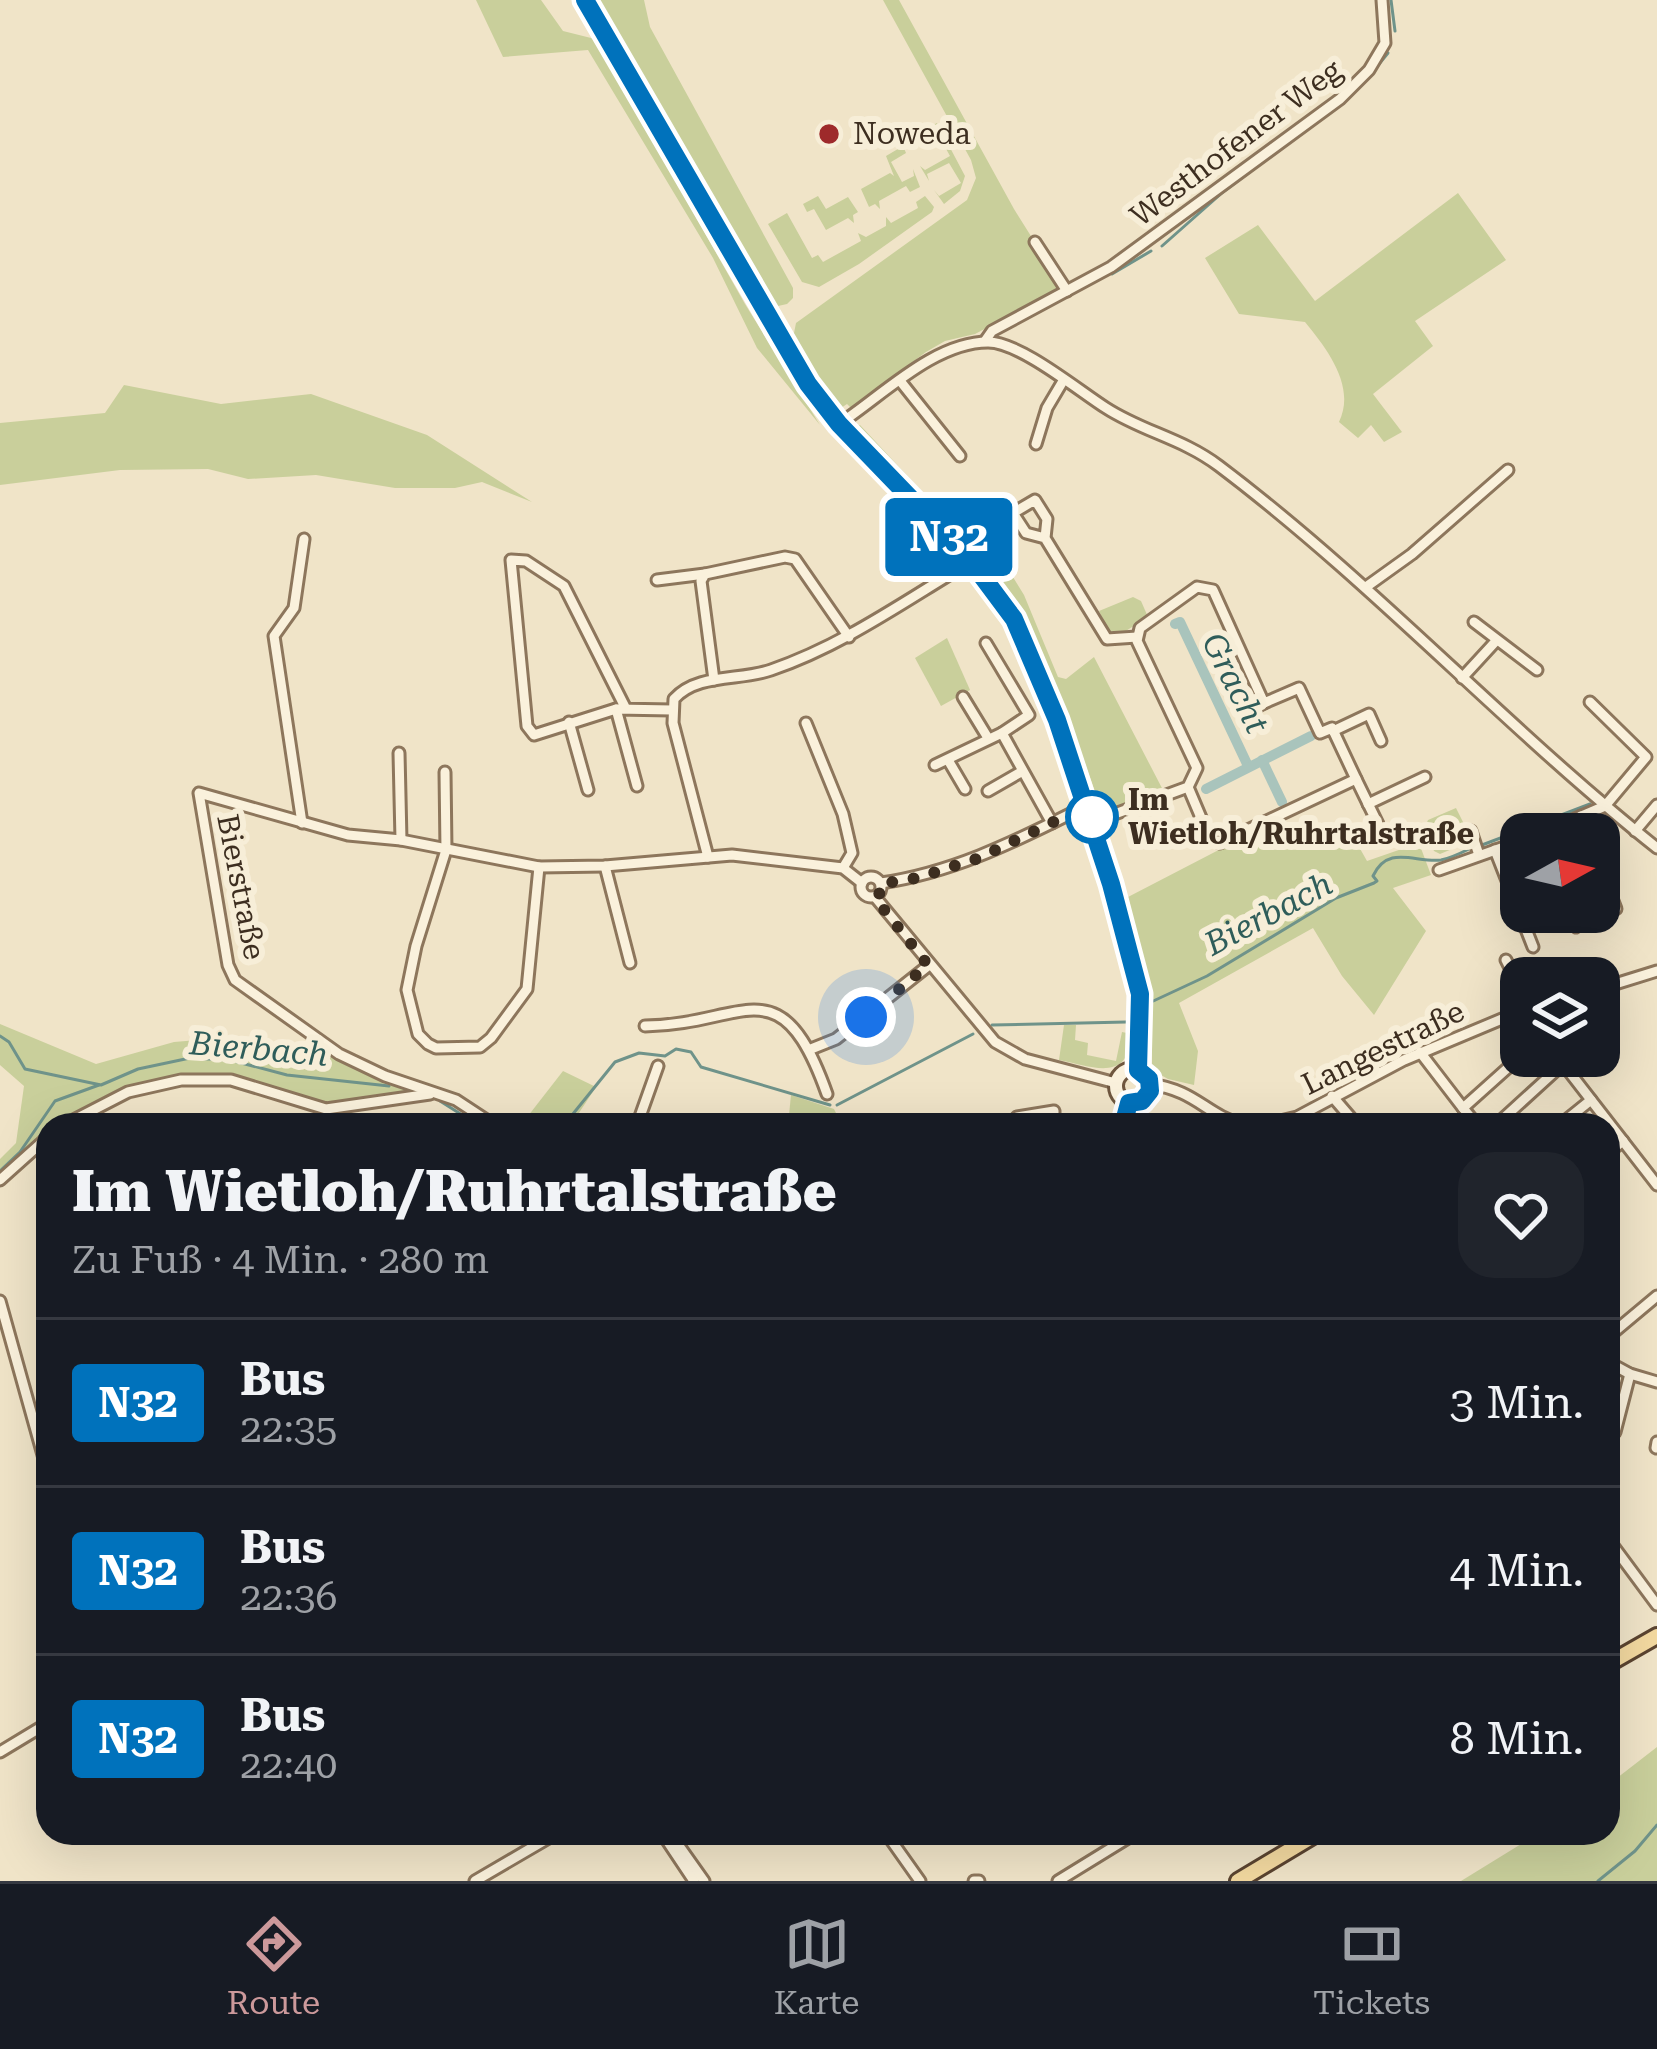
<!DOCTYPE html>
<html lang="de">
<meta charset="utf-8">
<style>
:root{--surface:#171b24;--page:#20242c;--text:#f1f3f6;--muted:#9ea1a6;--line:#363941;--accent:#cc999b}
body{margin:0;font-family:"Roboto Serif",serif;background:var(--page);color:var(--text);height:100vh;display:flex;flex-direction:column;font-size:45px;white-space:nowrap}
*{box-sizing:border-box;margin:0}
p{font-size:39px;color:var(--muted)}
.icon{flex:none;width:66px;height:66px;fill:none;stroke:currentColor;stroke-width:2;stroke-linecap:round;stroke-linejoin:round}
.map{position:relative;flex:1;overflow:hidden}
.panel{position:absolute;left:36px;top:1113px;width:1584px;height:732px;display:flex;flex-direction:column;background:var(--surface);border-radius:36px;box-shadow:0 12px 48px #0002}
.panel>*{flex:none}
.badge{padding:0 24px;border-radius:9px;font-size:42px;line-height:78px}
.needle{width:78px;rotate:82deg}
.fabs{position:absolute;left:1500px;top:813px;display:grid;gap:24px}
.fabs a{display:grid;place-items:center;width:120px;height:120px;border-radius:24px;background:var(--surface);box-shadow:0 12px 48px #0002;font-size:60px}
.you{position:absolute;width:60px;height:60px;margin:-30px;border:9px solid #fff;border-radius:50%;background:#1a73e8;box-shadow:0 0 0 18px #1a73e833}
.map>.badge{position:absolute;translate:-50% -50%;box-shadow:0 0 0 6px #fff}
.round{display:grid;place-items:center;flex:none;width:126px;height:126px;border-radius:36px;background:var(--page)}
.head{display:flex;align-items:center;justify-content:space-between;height:204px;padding:0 36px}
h1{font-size:57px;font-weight:800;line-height:90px}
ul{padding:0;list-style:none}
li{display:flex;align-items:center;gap:36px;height:168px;padding:0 36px;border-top:3px solid var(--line)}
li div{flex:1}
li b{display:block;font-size:45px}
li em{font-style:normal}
li .badge{min-width:132px;font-weight:700;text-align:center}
.tab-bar{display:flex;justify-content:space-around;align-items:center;height:168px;border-top:3px solid var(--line);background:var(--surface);font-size:33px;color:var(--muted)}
.tab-bar a{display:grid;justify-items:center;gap:6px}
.tab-bar .on{color:var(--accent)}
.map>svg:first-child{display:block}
</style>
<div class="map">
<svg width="1657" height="1881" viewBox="0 0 1657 1881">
<rect width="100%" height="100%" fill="#f0e4c8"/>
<g fill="#c9cf9b">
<path d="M 476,0 L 541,0 L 563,31 L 595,39 L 745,304 L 820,425 L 757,348 L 713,258 L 588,50 L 503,57 Z"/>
<path d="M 596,0 L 644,0 L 650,27 L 793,288 L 793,298 L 787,304 L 778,306 L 768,299 Z"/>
<path d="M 883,0 L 899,0 L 1014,209 L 1061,284 L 1060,289 L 975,334 L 945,341 L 926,352 L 851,408 L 847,404 L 841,408 L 811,371 L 793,338 L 796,323 L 967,200 L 976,178 L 971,160 Z"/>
<path d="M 937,123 L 965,176 L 960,191 L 944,204 L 934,190 L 939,196 L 961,183 L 949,163 L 927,174 L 929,181 L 920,166 L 925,170 L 950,156 L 939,136 L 913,149 L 907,139 Z"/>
<path d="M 903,146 L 906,153 L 891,162 L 902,182 L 914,176 L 913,169 L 920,187 L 910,192 L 906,186 L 879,201 L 880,209 L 875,204 L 869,207 L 861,189 L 890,173 L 894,176 L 886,156 Z"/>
<path d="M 1458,193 L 1506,260 L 1415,321 L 1433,346 L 1373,394 L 1402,432 L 1384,442 L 1371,425 L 1358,438 L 1339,422 C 1356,387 1328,350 1305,322 L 1239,314 L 1205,258 L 1258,225 L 1315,301 Z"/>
<path d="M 818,196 L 826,209 L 848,197 L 858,212 L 853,215 L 854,223 L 848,218 L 826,230 L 814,209 L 807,212 L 803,204 Z"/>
<path d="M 925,196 L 934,207 L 932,212 L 859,264 L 819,287 L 802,282 L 768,224 L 787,213 L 812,258 L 818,255 L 823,262 L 861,241 L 858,233 L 866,237 L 886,226 L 886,217 L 891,223 L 918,208 L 916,202 Z"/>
<path d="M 124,385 L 221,404 L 311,394 L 427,435 L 532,502 L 482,482 L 455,488 L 395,488 L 316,475 L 248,479 L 208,469 L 120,470 L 0,485 L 0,423 L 105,413 Z"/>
<path d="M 860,425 L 930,500 L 948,496 L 947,503 L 1008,569 L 1024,595 L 1058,677 L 1066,679 L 1094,657 L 1164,792 L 1108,813 L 1102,810 C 1076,742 1051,659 1011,599 C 972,539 905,481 857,427 Z"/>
<path d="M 1133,597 L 1141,601 L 1148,617 L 1121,634 L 1110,634 L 1099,611 Z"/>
<path d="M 947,638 L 970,690 L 941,706 L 915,658 Z"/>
<path d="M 1456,808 L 1467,830 L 1461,844 L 1455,841 L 1452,849 L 1440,854 L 1434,851 L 1424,829 L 1428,820 Z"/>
<path d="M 1263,827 L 1312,841 L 1354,838 L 1367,861 L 1419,843 L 1431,875 L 1393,888 L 1426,931 L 1374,1015 L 1342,976 L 1313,928 L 1179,1003 L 1198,1051 L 1194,1085 L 1168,1079 L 1152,1070 L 1152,1008 L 1128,897 Z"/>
<path d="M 0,1024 L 96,1064 L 174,1042 L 234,1037 L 257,1056 L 292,1067 L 310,1041 L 356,1069 L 407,1088 L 404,1095 L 327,1105 L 231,1076 L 128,1089 L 73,1114 L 58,1125 L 48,1125 L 48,1133 L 0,1177 L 0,1159 L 16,1143 L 24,1086 L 0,1065 Z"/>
<path d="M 1064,1025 L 1076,1025 L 1075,1040 L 1088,1043 L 1087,1055 L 1116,1061 L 1122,1032 L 1132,1034 C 1128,1083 1094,1067 1059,1060 Z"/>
<path d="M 563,1071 L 596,1087 L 571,1125 L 521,1125 Z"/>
<path d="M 791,1095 L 834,1109 L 842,1125 L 788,1125 Z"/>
<path d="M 1657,1747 L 1657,1881 L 1461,1881 L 1539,1833 L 1608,1833 L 1608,1785 Z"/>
</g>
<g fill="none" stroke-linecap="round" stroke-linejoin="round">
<g stroke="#6f938a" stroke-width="3">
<path d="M 1391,0 L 1395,31"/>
<path d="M 1375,69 L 1388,53"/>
<path d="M 1162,246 L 1223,192 L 1324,116"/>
<path d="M 1112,274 L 1151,251"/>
<path d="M 1482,845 L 1590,804"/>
<path d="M 1149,1003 L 1207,976 L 1336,898 L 1374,883 L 1377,881 L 1373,876 C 1388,844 1415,863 1441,860 C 1451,858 1461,853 1469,849"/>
<path d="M 992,1025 L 1126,1022"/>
<path d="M 0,1036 L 9,1042 L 25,1069 L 101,1085 L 138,1069 L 190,1058 L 230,1060 L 287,1075 L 389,1086"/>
<path d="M 440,1101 L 478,1125"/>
<path d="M 837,1105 L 973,1034"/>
<path d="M 564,1125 L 615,1062 L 639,1053 L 665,1056 L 676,1049 L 691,1052 L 701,1067 L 830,1105"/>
<path d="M 0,1171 L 20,1152 L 55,1101 L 99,1085"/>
<path d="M 1598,1881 L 1635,1851 L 1657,1825"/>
</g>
<g stroke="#a9c4bc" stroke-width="10">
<path d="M 1175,624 L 1180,622 L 1248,766"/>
<path d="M 1262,760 L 1282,802"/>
<path d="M 1206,789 L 1311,736"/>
</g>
<g stroke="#8d765c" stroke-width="15">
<g id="minor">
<path d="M 1035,242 L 1067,291"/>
<path d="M 985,341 L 992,331 L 1111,267 L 1340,99 L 1369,70 L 1385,43 L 1382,0"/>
<path d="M 901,382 L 960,456"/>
<path d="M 839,424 C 882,396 934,342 988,342 C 1020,342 1079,391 1106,408 C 1143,432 1182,438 1219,466 C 1374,583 1505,727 1657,848"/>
<path d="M 1036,444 L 1047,408 L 1063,381"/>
<path d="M 1045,538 L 1026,533 L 1013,513 L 1035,500 L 1047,519 L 1045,538 L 1107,639 L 1137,637"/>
<path d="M 657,580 L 705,574"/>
<path d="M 1366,587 L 1412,554 L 1508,470"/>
<path d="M 1474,622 L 1537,670"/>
<path d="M 986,643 L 1029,715 L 1002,733 L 1052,823"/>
<path d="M 1462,678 L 1496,641"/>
<path d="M 714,680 L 701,581 L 705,574 L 785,557 L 795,559 L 849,637"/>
<path d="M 963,697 L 988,738"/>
<path d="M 625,707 L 564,586 L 526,561 L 511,560 L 527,726 L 534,735 L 616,709 L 672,710"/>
<path d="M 616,709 L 637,786"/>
<path d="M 1246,713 L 1264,703"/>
<path d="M 569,722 L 588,790"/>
<path d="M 806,723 L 843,814 L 852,853 L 843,868"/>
<path d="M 1333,731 L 1369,714 L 1381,741"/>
<path d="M 399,753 L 401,840"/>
<path d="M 948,760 L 965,789"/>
<path d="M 935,765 L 1002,733"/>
<path d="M 445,772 L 446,850 L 416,946 L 407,990 L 418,1034 L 428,1044 L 436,1048 L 480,1047 L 491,1038 L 527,989 L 539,867"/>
<path d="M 1356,779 L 1378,824"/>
<path d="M 988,791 L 1021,772"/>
<path d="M 1368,804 L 1425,777"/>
<path d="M 1581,816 L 1588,834"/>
<path d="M 1093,822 L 1188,787 L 1197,768 L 1137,641 L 1140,628 L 1197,587 L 1213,590 L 1264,703 L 1299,688 L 1320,733 L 1332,728 L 1356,779 L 1220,843 L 1210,839 L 1188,787"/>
<path d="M 302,823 L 274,636 L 294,608 L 304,539"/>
<path d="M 1471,831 L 1479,855"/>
<path d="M 1635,831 L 1657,805"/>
<path d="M 1540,834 L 1605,806 L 1646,757 L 1590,702"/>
<path d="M 1495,850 L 1533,947"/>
<path d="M 708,857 L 673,723 L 674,699 C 697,673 740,681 771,670 C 841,646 899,605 962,567"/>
<path d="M 1599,864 L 1616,909"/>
<path d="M 605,866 L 630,963"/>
<path d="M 1439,870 L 1521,841"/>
<circle cx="871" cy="887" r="10"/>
<path d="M 881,883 C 950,873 1010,844 1072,813"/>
<path d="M 875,897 L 995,1042 L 1025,1059 L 1116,1083"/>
<path d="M 1570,912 L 1576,927"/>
<path d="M 1506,960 L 1521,990"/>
<path d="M 1599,989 L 1657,971"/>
<path d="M 645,1026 C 745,1025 780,962 827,1094"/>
<path d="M 811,1049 L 836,1039 L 928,966"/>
<path d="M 1420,1052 L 1463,1108 L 1521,1056"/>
<path d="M 1557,1056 L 1657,1185"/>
<path d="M 1150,1084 C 1198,1091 1205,1115 1244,1125"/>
<path d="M 1332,1096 L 1357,1125"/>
<path d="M 1463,1108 L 1477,1125"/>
<path d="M 1017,1117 L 1054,1111 L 1054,1125"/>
<path d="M 64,1125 L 128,1092 L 181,1080 L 231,1080 L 326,1109 L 430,1094"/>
<path d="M 494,1125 L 456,1100 L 385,1076 L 339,1054 L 235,980 L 228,965 L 199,793 L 348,835 L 401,840 L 539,867 L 605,866 L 732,855 L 843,868 L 862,883"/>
<path d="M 637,1125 L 658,1066"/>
<path d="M 1264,1125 L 1297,1117 L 1404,1060 L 1521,1011"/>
<path d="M 1496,1125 L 1563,1064"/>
<path d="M 1560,1125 L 1591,1100"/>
<path d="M 1608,1153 L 1623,1141"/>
<path d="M 0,1180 L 48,1137"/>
<path d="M 1608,1231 L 1608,1238"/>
<path d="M 0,1301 L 48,1473"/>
<path d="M 1608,1337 L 1657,1296"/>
<path d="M 1608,1362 L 1630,1374 L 1657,1382"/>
<path d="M 1615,1432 L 1630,1374"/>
<path d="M 1656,1448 L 1657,1442"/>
<path d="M 1608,1539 L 1657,1605"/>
<path d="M 0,1752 L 48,1723"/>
<path d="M 662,1833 L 694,1881"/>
<path d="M 670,1833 L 704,1881"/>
<path d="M 886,1833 L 920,1881"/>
<path d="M 475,1881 L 557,1833"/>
<path d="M 974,1881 L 979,1881"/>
<path d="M 1058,1881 L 1136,1833"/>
</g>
</g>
<g stroke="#6f573f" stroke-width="18">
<g id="secondary">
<path d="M 585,0 L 809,384 L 839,424 L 970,560 L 1014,619 L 1057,720 L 1100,846 L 1140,994 L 1138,1070"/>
<circle cx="1133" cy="1086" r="17"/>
<path d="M 1123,1125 L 1129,1103"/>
</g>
</g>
<g stroke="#5b4430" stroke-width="20">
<g id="primary">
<path d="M 1608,1664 L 1657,1636"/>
<path d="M 1238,1881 L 1318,1833"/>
</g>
</g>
<use href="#minor" stroke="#faf1dc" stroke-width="9"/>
<use href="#secondary" stroke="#faf1dc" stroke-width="12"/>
<use href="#primary" stroke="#f3d9a0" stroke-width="14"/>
</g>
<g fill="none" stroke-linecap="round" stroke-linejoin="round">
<g stroke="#fff" stroke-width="27">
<path id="line" d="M 585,0 L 808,384 L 839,424 L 970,560 L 1014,619 L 1057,720 L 1111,884 L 1140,994 L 1138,1070 L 1149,1079 L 1150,1091 L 1142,1101 L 1129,1103 L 1123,1125"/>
</g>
<use href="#line" stroke="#0072bc" stroke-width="18"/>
<path stroke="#3d2e20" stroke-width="12" stroke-dasharray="0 21.6" d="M 866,1017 L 928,965 L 878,902 L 875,897 L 881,892 L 881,884 L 917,878 L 979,858 L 1072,813 L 1092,817"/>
</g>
<circle fill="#9e2a2b" stroke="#f7eed8" stroke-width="4.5" cx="829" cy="134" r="12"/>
<circle fill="#fff" stroke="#0072bc" stroke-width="6" cx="1092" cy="817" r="24"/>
<g text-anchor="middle" stroke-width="12" stroke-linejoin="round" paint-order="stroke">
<g font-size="30" fill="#3d2e20" stroke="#f7eed8" text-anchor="start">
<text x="853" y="144">Noweda</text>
</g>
<g font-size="30" fill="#3d2e20" stroke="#f7eed8">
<text transform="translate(1236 143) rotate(-37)" y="10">Westhofener Weg</text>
<text transform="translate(241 887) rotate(79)" y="10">Bierstraße</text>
<text transform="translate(1383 1048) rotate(-26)" y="10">Langestraße</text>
</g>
<g font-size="30" font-weight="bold" fill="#3d2e20" stroke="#f7eed8" text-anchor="start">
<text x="1128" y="810">Im<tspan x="1128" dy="34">Wietloh/Ruhrtalstraße</tspan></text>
</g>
<g font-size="33" font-style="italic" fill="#2f5d5a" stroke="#f7eed8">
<text transform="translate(1236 683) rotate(63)" y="12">Gracht</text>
<text transform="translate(1268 913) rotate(-28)" y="12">Bierbach</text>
<text transform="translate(259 1048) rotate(5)" y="12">Bierbach</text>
</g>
</g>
</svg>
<div class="fabs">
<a><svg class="needle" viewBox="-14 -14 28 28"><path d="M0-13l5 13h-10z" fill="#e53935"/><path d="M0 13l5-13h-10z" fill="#9ea1a6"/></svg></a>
<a><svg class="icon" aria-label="layers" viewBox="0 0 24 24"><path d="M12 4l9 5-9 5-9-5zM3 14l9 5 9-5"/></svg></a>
</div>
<div class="you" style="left:866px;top:1017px"></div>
<b class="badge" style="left:949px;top:537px;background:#0072bc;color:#fff">N32</b>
<section class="panel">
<div class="head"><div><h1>Im Wietloh/Ruhrtalstraße</h1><p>Zu Fuß · 4 Min. · 280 m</p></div><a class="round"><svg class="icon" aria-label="heart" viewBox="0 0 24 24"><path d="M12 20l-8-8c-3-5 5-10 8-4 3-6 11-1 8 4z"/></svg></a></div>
<ul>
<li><span class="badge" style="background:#0072bc;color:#fff">N32</span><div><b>Bus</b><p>22:35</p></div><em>3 Min.</em></li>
<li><span class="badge" style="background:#0072bc;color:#fff">N32</span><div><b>Bus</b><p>22:36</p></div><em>4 Min.</em></li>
<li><span class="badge" style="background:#0072bc;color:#fff">N32</span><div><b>Bus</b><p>22:40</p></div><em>8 Min.</em></li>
</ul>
</section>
</div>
<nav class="tab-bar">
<a class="on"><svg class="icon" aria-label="directions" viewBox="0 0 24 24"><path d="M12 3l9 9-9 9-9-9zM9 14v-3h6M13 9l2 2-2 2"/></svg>Route</a>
<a><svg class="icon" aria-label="map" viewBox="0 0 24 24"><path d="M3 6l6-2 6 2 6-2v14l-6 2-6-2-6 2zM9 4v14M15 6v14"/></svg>Karte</a>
<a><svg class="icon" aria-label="tickets" viewBox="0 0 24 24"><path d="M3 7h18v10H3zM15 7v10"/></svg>Tickets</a>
</nav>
